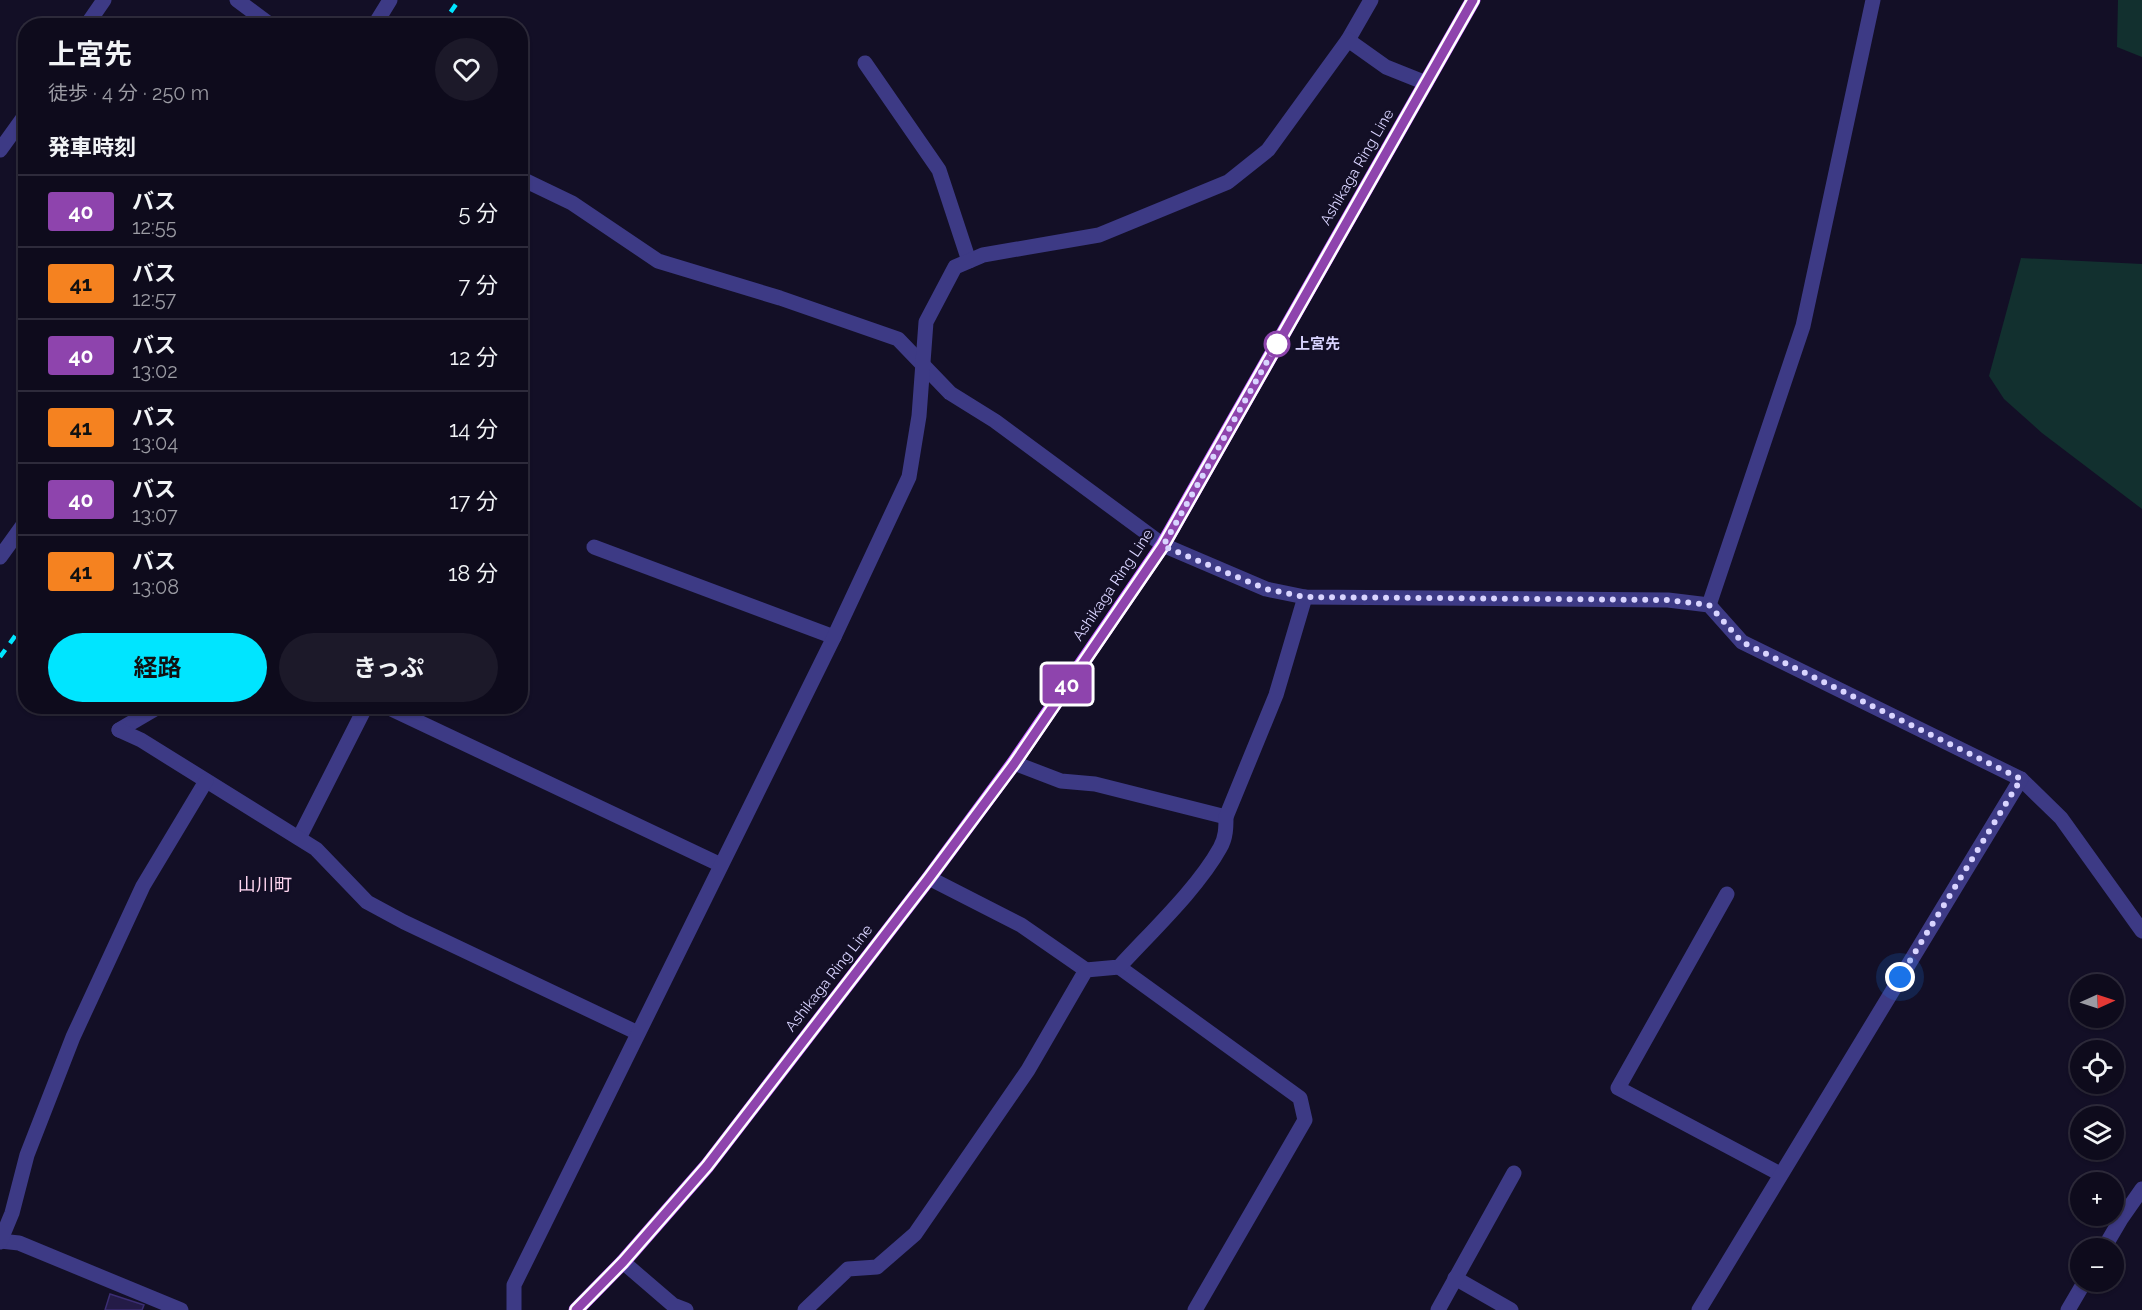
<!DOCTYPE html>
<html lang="ja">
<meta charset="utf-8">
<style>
:root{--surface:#0e0b1c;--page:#1c1929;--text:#f1f3f6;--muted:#9b9ba3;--line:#2e2b3b;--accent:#00e5ff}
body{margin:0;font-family:Raleway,"Noto Sans JP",sans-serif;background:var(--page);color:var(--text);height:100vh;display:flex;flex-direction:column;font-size:22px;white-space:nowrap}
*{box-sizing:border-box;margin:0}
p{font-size:20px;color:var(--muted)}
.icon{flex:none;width:33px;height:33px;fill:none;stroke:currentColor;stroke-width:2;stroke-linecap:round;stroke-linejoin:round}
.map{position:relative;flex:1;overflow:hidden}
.details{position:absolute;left:18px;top:18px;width:510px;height:696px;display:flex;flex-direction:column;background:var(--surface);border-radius:24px;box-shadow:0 2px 4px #0004,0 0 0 2px var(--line)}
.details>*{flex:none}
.badge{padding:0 12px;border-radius:4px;font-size:21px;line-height:39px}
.needle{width:39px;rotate:87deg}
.controls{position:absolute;left:2070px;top:974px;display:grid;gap:12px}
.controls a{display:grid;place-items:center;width:54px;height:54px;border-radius:50%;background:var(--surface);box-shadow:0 2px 4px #0004,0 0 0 2px var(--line);font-size:30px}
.you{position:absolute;width:30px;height:30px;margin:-15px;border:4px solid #fff;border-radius:50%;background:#1a73e8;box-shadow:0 0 0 9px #1a73e833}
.map>.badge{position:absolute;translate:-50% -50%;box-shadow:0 0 0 3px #fff}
h2{padding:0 30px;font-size:22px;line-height:54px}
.round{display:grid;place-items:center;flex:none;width:63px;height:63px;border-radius:32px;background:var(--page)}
.head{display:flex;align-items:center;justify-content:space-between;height:102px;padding:0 30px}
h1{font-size:28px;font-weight:700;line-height:45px}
.primary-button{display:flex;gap:12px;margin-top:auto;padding:12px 30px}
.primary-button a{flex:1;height:69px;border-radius:36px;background:var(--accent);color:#111;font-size:24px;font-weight:700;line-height:69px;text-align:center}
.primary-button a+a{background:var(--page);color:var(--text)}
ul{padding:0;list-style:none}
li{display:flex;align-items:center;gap:18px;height:72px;padding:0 30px;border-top:2px solid var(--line)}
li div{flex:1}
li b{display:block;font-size:22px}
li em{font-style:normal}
li .badge{min-width:66px;font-weight:700;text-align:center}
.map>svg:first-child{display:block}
</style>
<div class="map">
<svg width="2142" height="1310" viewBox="0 0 2142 1310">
<rect width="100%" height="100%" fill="#130f26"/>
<g fill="#12302f">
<path d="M 2118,0 L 2142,0 L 2142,57 L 2117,47 Z"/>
<path d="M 2021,258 L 2142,264 L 2142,509 L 2042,433 L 2004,399 L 1989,376 Z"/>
</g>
<path fill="#241b47" stroke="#3b2d73" stroke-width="1.5" d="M 110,1294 L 144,1305 L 142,1310 L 105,1310 Z"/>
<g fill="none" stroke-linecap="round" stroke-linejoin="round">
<g stroke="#3d3a85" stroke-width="15">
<path d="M 1348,40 L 1371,0"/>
<path d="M 594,547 L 834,637"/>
<path d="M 119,730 L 160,706"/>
<path d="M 299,838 L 366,706"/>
</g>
<g stroke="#3d3a85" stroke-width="15">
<path d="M 237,0 L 272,26"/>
<path d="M 374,26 L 390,0"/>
<path d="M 865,63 L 939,170 L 969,261"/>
<path d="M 520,178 L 572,203 L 658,261 L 780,298 L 898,339 L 950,393 L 995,421 L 1163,545 L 1266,589 L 1305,597 L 1668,600 L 1709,605 L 1742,642 L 2021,779 L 2061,818 L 2142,931"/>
<path d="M 0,557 L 26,521"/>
<path d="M 1709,605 L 1803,326 L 1873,0"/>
<path d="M 385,706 L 721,865"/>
<path d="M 119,730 L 141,740 L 316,849 L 367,902 L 404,922 L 638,1033"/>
<path d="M 1014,763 L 1061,781 L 1095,784 L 1226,817"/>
<path d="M 929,878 L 1021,925 L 1086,970"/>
<path d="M 1727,894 L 1618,1088 L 1780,1174"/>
<path d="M 1119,967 L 1300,1098 L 1305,1120 L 1195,1310"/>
<path d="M 0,1241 L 19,1243 L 181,1310"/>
<path d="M 0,1242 L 12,1213 L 27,1155 L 73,1037 L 143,886 L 206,781"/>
<path d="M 2104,1248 L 2121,1219 L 2142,1189"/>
<path d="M 623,1262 L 673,1305 L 686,1310"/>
<path d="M 1455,1278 L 1511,1310"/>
<path d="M 514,1310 L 514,1285 L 834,637 L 909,477 L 919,416 L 926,322 L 955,267 L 983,255 L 1099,235 L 1228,182 L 1268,150 L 1348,40 L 1386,67 L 1426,83"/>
<path d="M 805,1310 L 848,1269 L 877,1267 L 915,1234 L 1028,1070 L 1086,970 L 1119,967 C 1150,933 1198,888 1220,848 C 1226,838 1226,827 1226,817 L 1276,695 L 1305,597"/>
<path d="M 1438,1310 L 1514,1173"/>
<path d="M 1699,1310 L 2021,779"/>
<path d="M 2068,1310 L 2085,1281"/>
</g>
<g stroke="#3d3a85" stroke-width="15">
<path d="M 86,26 L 104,0"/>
<path d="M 0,150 L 26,114"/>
</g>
<path stroke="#c25bff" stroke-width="15" d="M 576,1310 L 623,1262 L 707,1166 L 929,878 L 1014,763 L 1163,545 L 1473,0"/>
<g stroke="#00e5ff" stroke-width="4.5" stroke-dasharray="9 8" stroke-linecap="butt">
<path d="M 441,26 L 459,0"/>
<path d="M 0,657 L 26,621"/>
</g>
</g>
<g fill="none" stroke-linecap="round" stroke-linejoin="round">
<g stroke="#fff" stroke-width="14">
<path id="line" d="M 576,1310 L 623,1262 L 707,1166 L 929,878 L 1014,764 L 1163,546 L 1473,0"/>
</g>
<use href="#line" stroke="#8e44ad" stroke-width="9"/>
<path stroke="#d9d4ff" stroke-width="6" stroke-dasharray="0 10.8" d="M 1277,344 L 1163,546 L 1266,589 L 1305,597 L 1668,600 L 1709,605 L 1742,642 L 2021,779 L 1900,977"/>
</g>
<circle fill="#fff" stroke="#8e44ad" stroke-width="3" cx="1277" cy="344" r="12"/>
<g text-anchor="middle" stroke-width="4.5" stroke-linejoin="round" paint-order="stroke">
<g font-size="15" fill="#d9d4ff" stroke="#130f26">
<text transform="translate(1357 167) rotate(-60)" y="5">Ashikaga Ring Line</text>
<text transform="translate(1113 585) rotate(-56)" y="5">Ashikaga Ring Line</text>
<text transform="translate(829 978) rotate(-52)" y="5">Ashikaga Ring Line</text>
</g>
<g font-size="15" font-weight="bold" fill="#d9d4ff" stroke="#130f26" text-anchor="start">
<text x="1295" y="349">上宮先</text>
</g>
<g font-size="18" fill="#ffd6f0" stroke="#130f26">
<text x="265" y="891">山川町</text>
</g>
</g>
</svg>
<div class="controls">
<a><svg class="needle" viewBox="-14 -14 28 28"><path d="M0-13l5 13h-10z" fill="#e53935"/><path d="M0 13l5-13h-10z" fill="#9b9ba3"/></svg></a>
<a><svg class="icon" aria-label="locate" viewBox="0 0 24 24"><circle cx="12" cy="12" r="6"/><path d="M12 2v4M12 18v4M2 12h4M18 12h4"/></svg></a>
<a><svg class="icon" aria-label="layers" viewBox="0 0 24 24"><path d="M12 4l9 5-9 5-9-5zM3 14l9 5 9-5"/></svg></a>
<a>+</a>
<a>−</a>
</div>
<div class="you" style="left:1900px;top:977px"></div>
<b class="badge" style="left:1067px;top:684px;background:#8e44ad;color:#fff">40</b>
<section class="details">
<div class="head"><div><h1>上宮先</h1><p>徒歩 · 4 分 · 250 m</p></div><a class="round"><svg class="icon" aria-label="heart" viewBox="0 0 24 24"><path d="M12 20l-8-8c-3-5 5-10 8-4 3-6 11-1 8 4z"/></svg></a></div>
<h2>発車時刻</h2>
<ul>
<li><span class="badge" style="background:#8e44ad;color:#fff">40</span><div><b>バス</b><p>12:55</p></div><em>5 分</em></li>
<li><span class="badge" style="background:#f58220;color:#111">41</span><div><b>バス</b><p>12:57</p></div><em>7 分</em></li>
<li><span class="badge" style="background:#8e44ad;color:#fff">40</span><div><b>バス</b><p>13:02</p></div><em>12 分</em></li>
<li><span class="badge" style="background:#f58220;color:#111">41</span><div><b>バス</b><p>13:04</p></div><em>14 分</em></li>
<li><span class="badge" style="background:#8e44ad;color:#fff">40</span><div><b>バス</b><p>13:07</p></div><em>17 分</em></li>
<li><span class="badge" style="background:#f58220;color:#111">41</span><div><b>バス</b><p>13:08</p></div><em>18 分</em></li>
</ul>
<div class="primary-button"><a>経路</a><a>きっぷ</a></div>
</section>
</div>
